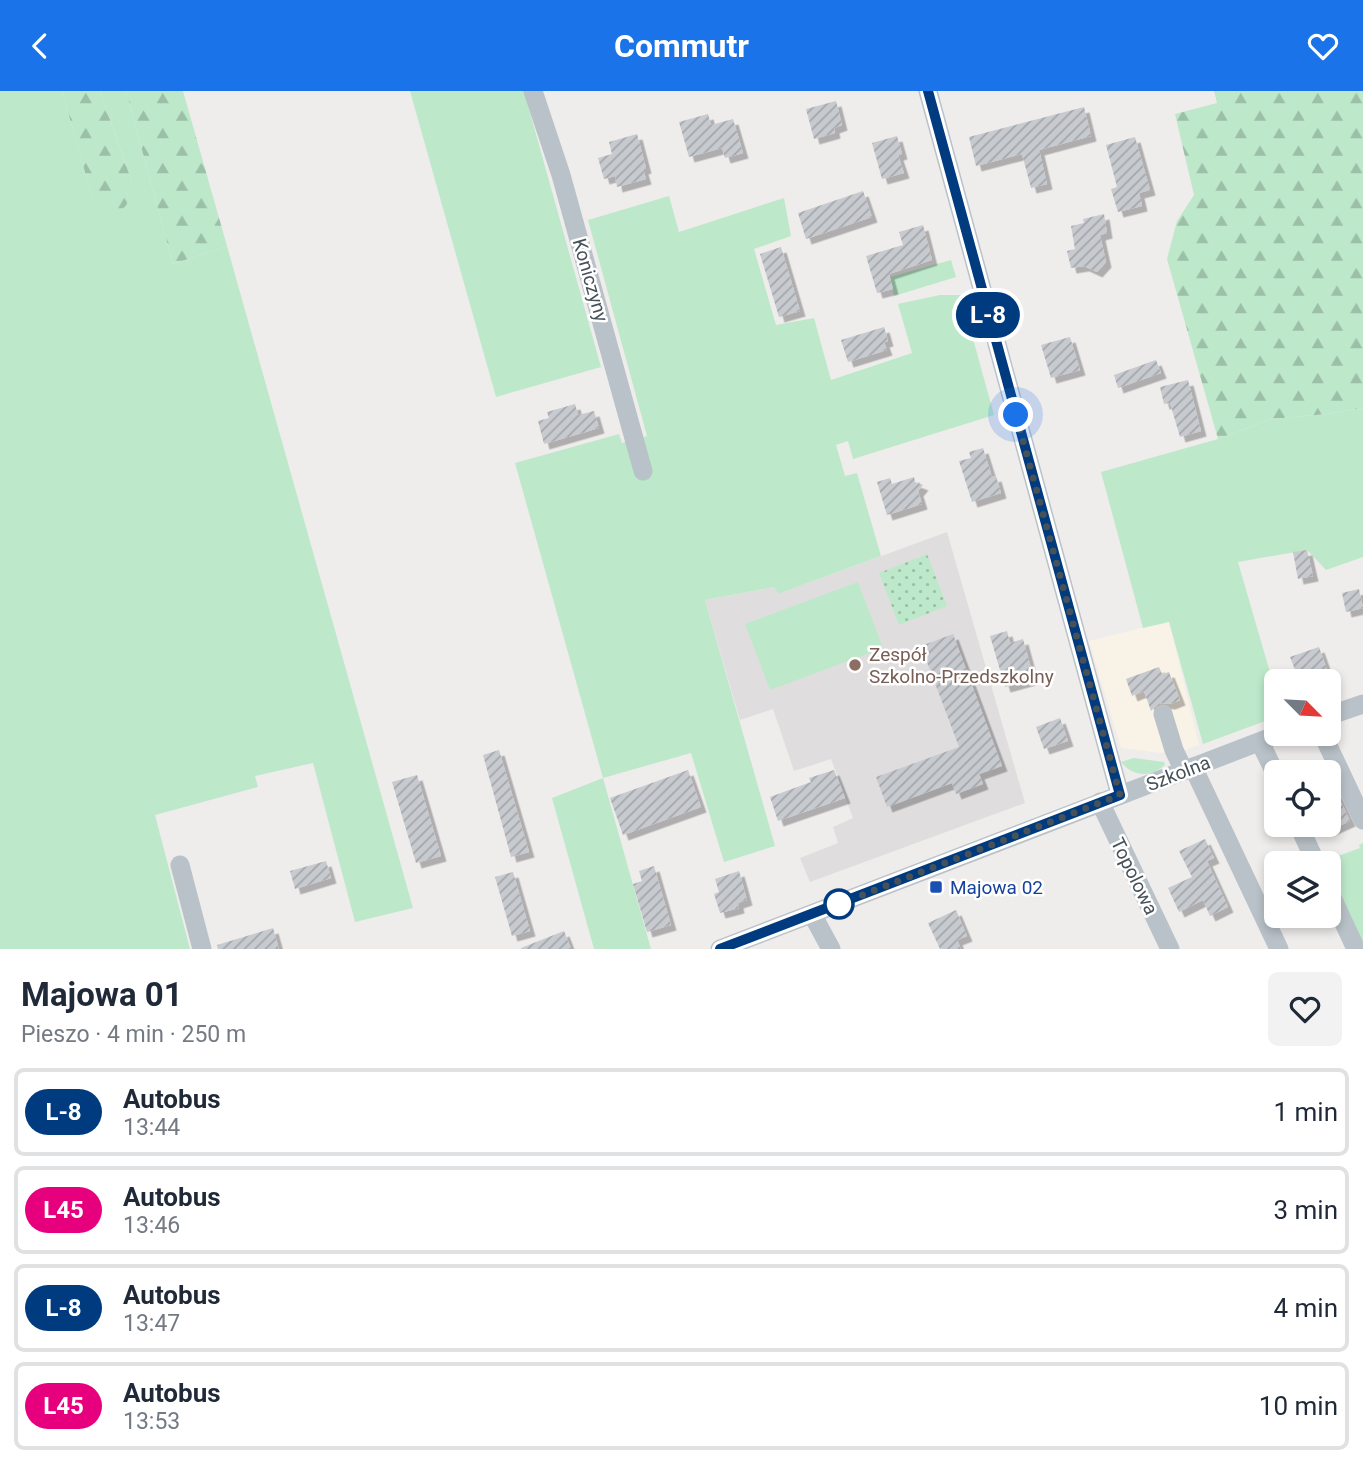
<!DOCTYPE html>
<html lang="pl">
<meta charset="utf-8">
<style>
:root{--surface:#fff;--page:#f2f2f3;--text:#1f2937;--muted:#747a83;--line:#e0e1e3;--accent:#1a73e8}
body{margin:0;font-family:Roboto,sans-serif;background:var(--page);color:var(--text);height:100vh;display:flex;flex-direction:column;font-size:26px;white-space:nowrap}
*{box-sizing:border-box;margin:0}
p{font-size:23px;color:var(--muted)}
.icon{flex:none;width:38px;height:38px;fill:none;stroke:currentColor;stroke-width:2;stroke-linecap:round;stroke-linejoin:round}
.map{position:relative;height:858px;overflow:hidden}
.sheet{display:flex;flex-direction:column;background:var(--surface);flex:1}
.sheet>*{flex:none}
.badge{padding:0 14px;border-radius:23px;font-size:24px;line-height:46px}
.needle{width:46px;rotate:114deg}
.controls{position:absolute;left:1264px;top:578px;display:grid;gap:14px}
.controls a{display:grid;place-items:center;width:77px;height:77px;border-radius:10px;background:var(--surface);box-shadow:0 4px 10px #0003;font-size:35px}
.you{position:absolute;width:35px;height:35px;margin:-18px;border:5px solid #fff;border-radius:50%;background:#1a73e8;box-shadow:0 0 0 10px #1a73e833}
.map>.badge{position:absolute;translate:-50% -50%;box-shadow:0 0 0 4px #fff}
.round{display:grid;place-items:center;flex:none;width:74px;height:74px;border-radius:10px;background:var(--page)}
.summary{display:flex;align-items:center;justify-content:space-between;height:119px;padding:0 21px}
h1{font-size:33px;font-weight:700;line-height:52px}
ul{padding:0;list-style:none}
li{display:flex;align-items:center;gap:21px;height:88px;margin:0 14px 10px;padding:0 7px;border:4px solid var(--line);border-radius:10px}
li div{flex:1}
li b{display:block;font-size:26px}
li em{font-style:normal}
li .badge{min-width:77px;font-weight:700;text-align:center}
header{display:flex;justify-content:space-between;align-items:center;height:91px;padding:0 21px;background:var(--accent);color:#fff;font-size:32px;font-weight:700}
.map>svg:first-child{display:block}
</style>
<header><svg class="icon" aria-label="back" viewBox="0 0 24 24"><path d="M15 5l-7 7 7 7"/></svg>Commutr<svg class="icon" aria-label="heart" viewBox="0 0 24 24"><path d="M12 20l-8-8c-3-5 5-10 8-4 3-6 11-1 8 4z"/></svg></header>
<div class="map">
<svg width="1363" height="858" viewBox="0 0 1363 858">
<defs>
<pattern id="forest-firs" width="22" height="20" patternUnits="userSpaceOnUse" patternTransform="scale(1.75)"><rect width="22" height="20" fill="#bde9ca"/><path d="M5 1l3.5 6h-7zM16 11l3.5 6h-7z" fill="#9bbfa7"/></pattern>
<pattern id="park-dots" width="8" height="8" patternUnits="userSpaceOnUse" patternTransform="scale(1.75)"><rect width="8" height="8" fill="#bde9ca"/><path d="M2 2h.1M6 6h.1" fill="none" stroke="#9bbfa7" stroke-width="1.8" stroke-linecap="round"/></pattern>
<pattern id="building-hatch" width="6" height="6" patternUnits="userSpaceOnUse" patternTransform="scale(1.75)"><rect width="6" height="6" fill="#c7cacf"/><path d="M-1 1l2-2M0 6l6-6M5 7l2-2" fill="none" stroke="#a3a6ab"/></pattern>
<filter id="shadow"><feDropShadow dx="5.5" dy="5.5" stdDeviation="0" flood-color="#0004"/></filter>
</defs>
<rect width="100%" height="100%" fill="#efecec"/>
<path fill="#f9f2e6" d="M 1169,530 L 1199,654 L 1185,659 L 1160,662 L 1121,657 L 1089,550 Z"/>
<path fill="#e0ddde" d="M 947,441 L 1025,712 L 810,791 L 800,767 L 838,752 L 833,736 L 853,727 L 831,668 L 794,680 L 773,618 L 740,629 L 705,509 L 776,496 L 778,503 Z"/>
<g fill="#bde9ca">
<path d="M 0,0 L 62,0 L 96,119 L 132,91 L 100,0 L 126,0 L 173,173 L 227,155 L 413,817 L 355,831 L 313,672 L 255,685 L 258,696 L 155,724 L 190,858 L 0,858 Z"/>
<path d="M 410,0 L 524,0 L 601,276 L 496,306 Z"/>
<path d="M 669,105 L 679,141 L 784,107 L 791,145 L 754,158 L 776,234 L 814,227 L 831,289 L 912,262 L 898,213 L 940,204 L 961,204 L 994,324 L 853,368 L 848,350 L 836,354 L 845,385 L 857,382 L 881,465 L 778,503 L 775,496 L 705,509 L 775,755 L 724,771 L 691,662 L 603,687 L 651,858 L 594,858 L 552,707 L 603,687 L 515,372 L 619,343 L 622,352 L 647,345 L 588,129 Z"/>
<path d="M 951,169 L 956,186 L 894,205 L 890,186 Z"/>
<path d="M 1363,317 L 1363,466 L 1326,479 L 1307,459 L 1238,471 L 1276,602 L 1276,626 L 1203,653 L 1169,531 L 1143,537 L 1101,381 L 1218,348 L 1272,328 L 1326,323 Z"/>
<path d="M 858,491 L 883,557 L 770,599 L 745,533 Z"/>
<path d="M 1134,667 L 1164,671 L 1165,674 C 1150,687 1133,686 1121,671 Z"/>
<path d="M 1363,752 L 1363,858 L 1328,784 L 1328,772 L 1322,771 L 1360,757 L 1359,754 Z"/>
</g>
<g fill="url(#forest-firs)">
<path d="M 62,0 L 100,0 L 132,91 C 130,118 123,124 96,120 Z"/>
<path d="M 126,0 L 183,0 L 227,155 L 173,173 Z"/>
<path d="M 1214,0 L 1363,0 L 1363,317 L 1326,323 L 1272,328 L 1218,348 L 1167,168 L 1177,130 L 1194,104 L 1175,23 L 1217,12 Z"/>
</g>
<path fill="url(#park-dots)" d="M 927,463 L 947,515 L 899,534 L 879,482 Z"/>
<g fill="url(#building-hatch)" filter="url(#shadow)">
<path d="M 836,10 L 842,34 L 834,37 L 835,42 L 814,48 L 806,18 Z"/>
<path d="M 1084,16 L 1091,45 L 1039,59 L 1047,93 L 1031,97 L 1022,63 L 976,75 L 969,46 Z"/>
<path d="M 708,23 L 711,34 L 733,28 L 743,62 L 725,67 L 722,57 L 689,66 L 679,31 Z"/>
<path d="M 637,43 L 646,77 L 643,78 L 646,88 L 617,96 L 615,85 L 604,88 L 598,67 L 612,63 L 609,51 Z"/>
<path d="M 897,45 L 902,63 L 898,64 L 904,82 L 882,88 L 872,52 Z"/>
<path d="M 1135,46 L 1150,99 L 1139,102 L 1142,115 L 1118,121 L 1111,98 L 1117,96 L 1106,54 Z"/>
<path d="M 863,100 L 872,126 L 806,148 L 798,122 Z"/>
<path d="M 1104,123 L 1107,142 L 1100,144 L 1106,171 L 1097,181 L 1084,175 L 1071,177 L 1067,160 L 1075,158 L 1071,135 L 1084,132 L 1083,128 Z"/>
<path d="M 923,134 L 932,169 L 889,183 L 893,198 L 877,202 L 866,165 L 903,154 L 899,141 Z"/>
<path d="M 781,156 L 800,220 L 779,226 L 760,163 Z"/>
<path d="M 884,236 L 888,250 L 884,251 L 887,259 L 848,271 L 841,249 Z"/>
<path d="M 1070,246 L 1080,279 L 1051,287 L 1041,254 Z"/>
<path d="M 1156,269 L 1161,282 L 1118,297 L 1114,284 Z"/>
<path d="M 1188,289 L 1201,340 L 1180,346 L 1170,312 L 1164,313 L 1160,296 Z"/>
<path d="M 575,313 L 578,324 L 594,320 L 599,337 L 544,353 L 538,330 L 549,327 L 547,321 Z"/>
<path d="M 983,357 L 992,386 L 996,385 L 1001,402 L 972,411 L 959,370 L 971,367 L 969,361 Z"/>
<path d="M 914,386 L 915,391 L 923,394 L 918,400 L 922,413 L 887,424 L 877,391 L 890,387 L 892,393 Z"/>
<path d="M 1307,459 L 1313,485 L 1298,488 L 1293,461 Z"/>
<path d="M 1359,498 L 1363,517 L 1346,521 L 1342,502 Z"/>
<path d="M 1007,540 L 1010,552 L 1023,548 L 1034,588 L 1005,596 L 990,545 Z"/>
<path d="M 953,543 L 1002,675 L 979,683 L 983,693 L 956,703 L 952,692 L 887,716 L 876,686 L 959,656 L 921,555 Z"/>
<path d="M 1319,556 L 1327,579 L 1299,589 L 1290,566 Z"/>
<path d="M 1159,576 L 1162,583 L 1169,581 L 1180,609 L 1170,613 L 1159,612 L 1151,620 L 1144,600 L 1132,605 L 1126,588 Z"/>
<path d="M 1060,627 L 1068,650 L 1044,658 L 1036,636 Z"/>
<path d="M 499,659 L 529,761 L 511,766 L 483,664 Z"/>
<path d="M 688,679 L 701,716 L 623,744 L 610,707 Z"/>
<path d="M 834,679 L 845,707 L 778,730 L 770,706 L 811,691 L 809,687 Z"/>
<path d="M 417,684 L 441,765 L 416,772 L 392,691 Z"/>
<path d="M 1328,684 L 1350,730 L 1328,740 Z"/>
<path d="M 1205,748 L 1214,767 L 1207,770 L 1228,816 L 1210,825 L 1203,809 L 1179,821 L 1168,797 L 1192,786 L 1179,760 Z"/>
<path d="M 326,770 L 331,787 L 295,798 L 290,780 Z"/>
<path d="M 654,775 L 671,834 L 647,841 L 633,793 L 642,790 L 639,780 Z"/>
<path d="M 739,780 L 747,809 L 738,812 L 739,817 L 720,822 L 714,803 L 719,801 L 715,788 Z"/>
<path d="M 513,781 L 530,840 L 512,845 L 495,786 Z"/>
<path d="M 956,819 L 967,845 L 957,849 L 961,858 L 940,858 L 928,832 Z"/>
<path d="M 273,837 L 279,858 L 218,858 L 217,854 Z"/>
<path d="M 564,840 L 571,858 L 521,858 L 521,857 Z"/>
</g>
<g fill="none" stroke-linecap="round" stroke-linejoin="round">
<g stroke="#b9c2c8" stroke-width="19">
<path d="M 533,0 L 561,84 L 643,380"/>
<path d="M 928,0 L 1120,704"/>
<path d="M 1163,623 L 1174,659 L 1184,680"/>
<path d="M 1328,625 L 1363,613"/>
<path d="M 1322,642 L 1363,729"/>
<path d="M 1260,651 L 1276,684"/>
<path d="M 1193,676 L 1279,858"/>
<path d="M 1100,711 L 1170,858"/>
<path d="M 1298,733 L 1316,772"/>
<path d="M 180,774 L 202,858"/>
<path d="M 1328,798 L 1356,858"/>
<path d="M 812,823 L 831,858"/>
<path d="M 720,858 L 1282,642"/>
</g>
</g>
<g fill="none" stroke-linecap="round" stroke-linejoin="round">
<g stroke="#fff" stroke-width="16">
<path id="line" d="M 720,858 L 1120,704 L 928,0"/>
</g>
<use href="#line" stroke="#003b80" stroke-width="10"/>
<path stroke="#465158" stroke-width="7" stroke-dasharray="0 12.6" d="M 839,813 L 1120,704 L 1016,324"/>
</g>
<circle fill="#8d6e63" stroke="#fff" stroke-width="2.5" cx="855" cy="574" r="7"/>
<rect fill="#1a4fb4" stroke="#fff" stroke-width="2.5" x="929" y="789" width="14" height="14" rx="3.5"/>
<circle fill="#fff" stroke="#003b80" stroke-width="3.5" cx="839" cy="813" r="14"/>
<g text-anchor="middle" stroke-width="5" stroke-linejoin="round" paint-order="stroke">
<g font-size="19" fill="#465158" stroke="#fff">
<text transform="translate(591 189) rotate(74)" y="7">Koniczyny</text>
<text transform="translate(1178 682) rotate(-21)" y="7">Szkolna</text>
<text transform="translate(1135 785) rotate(64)" y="7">Topolowa</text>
</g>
<g font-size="19" fill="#785e54" stroke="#fff" text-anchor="start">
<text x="869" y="570">Zespół<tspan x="869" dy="22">Szkolno-Przedszkolny</tspan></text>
</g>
<g font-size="19" fill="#164399" stroke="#fff" text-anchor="start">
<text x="950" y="803">Majowa 02</text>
</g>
</g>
</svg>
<div class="controls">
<a><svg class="needle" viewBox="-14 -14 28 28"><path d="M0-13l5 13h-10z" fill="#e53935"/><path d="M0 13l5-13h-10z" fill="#747a83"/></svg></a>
<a><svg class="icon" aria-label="locate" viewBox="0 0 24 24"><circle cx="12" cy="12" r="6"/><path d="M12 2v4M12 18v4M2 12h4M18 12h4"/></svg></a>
<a><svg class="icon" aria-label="layers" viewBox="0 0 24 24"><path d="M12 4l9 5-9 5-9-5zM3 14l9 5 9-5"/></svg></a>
</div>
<div class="you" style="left:1016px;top:324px"></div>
<b class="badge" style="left:988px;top:224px;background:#003b80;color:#fff">L-8</b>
</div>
<section class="sheet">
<div class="summary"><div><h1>Majowa 01</h1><p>Pieszo · 4 min · 250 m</p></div><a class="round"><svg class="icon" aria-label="heart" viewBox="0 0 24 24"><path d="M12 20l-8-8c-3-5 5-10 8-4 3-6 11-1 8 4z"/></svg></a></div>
<ul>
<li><span class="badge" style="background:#003b80;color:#fff">L-8</span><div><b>Autobus</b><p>13:44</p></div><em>1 min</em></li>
<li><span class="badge" style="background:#e6007e;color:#fff">L45</span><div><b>Autobus</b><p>13:46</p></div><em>3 min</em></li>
<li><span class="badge" style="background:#003b80;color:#fff">L-8</span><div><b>Autobus</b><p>13:47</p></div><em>4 min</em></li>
<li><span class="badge" style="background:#e6007e;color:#fff">L45</span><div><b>Autobus</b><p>13:53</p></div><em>10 min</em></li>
</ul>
</section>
